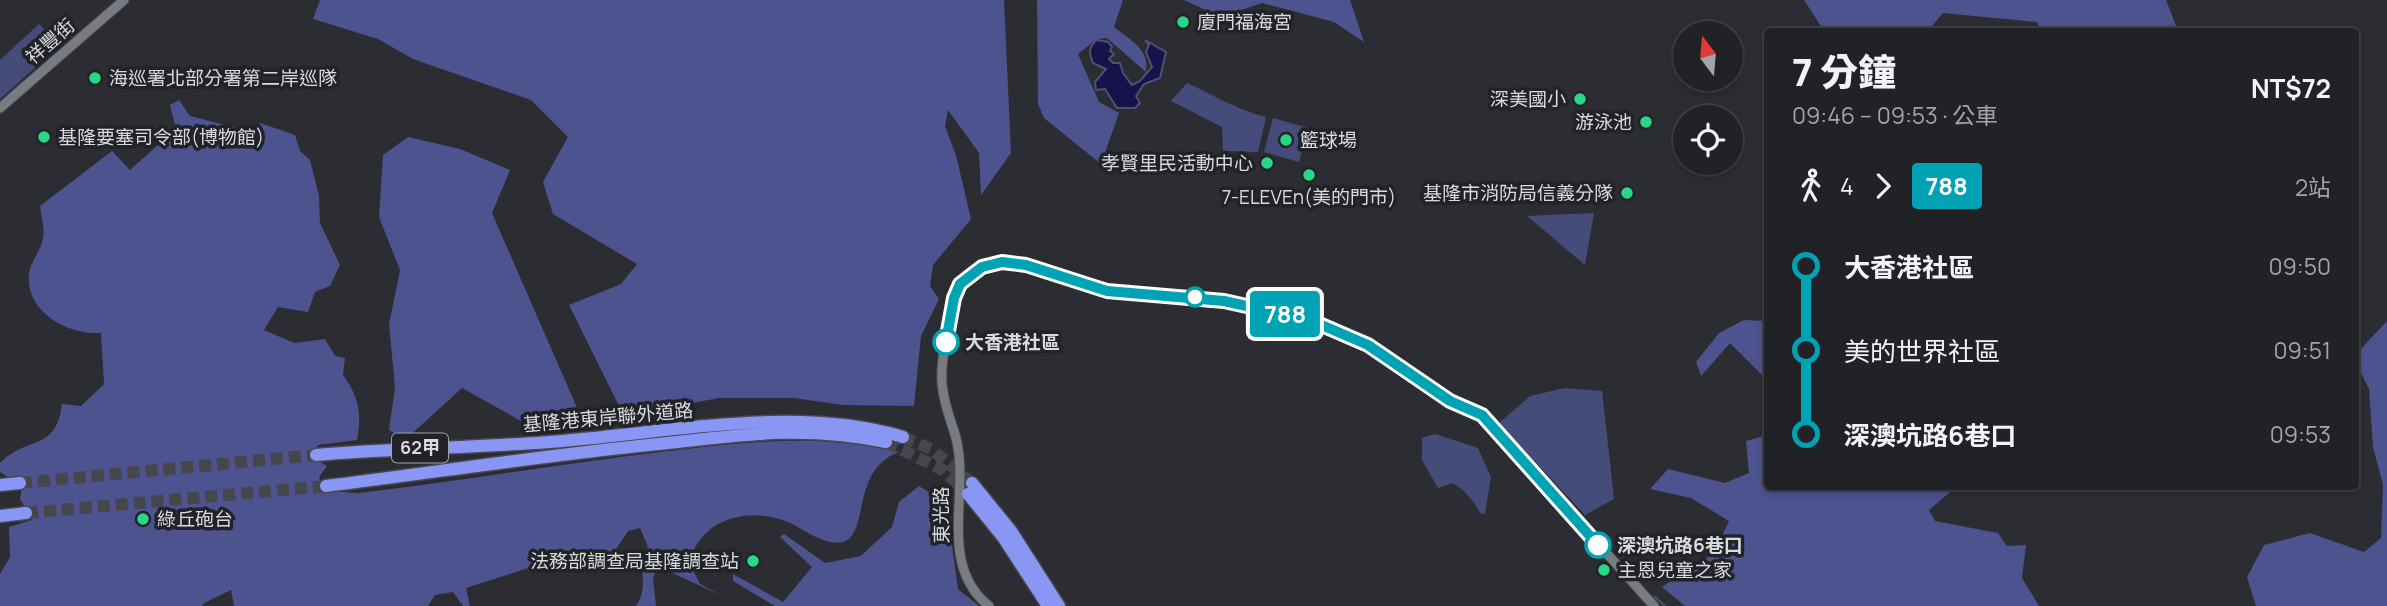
<!DOCTYPE html>
<html lang="zh-TW">
<meta charset="utf-8">
<style>
:root{--surface:#202226;--page:#282a2e;--text:#f1f3f6;--muted:#a2a4a7;--line:#3d3f43}
body{margin:0;font-family:Manrope,"Noto Sans TC",sans-serif;background:var(--page);color:var(--text);height:100vh;display:flex;flex-direction:column;font-size:26px;white-space:nowrap}
*{box-sizing:border-box;margin:0}
p{font-size:23px;color:var(--muted)}
.icon{flex:none;width:38px;height:38px;fill:none;stroke:currentColor;stroke-width:2;stroke-linecap:round;stroke-linejoin:round}
.map{position:relative;flex:1;overflow:hidden}
.drawer{position:absolute;left:1764px;top:28px;width:595px;height:462px;display:flex;flex-direction:column;background:var(--surface);border-radius:7px;box-shadow:0 4px 10px #0003,0 0 0 2px var(--line)}
.drawer>*{flex:none}
.badge{padding:0 14px;border-radius:5px;font-size:24px;line-height:46px}
.needle{width:46px;rotate:344deg}
.controls{position:absolute;left:1673px;top:21px;display:grid;gap:14px}
.controls a{display:grid;place-items:center;width:70px;height:70px;border-radius:50%;background:var(--surface);box-shadow:0 4px 10px #0003,0 0 0 2px var(--line);font-size:35px}
.map>.badge{position:absolute;translate:-50% -50%;box-shadow:0 0 0 4px #fff}
.legs{display:flex;align-items:center;gap:10px;height:77px;padding:0 28px;font-size:23px}
.legs p{margin-inline-start:auto}
.head{display:flex;align-items:center;justify-content:space-between;height:119px;padding:0 28px}
h1{font-size:38px;font-weight:800;line-height:52px}
ul{padding:0 28px;list-style:none}
li{display:flex;align-items:center;gap:24px;height:84px;font-size:26px}
li i{display:grid;place-items:center;width:10px;height:100%;margin:0 9px;background:currentColor}
li i::after{content:'';width:18px;height:18px;margin:-9px;border:5px solid;border-radius:50%;background:var(--surface)}
li p{margin-inline-start:auto}
li:first-child i{background:linear-gradient(#0000 50%,currentColor 0)}
li:last-child i{background:linear-gradient(currentColor 50%,#0000 0)}
.map>svg:first-child{display:block}
</style>
<div class="map">
<svg width="2387" height="606" viewBox="0 0 2387 606">
<rect width="100%" height="100%" fill="#2b2d32"/>
<g fill="#464c79">
<path d="M 39,24 L 59,46 L 0,99 L 0,60 Z"/>
<path d="M 1187,83 C 1214,95 1237,110 1266,117 L 1258,152 L 1223,151 L 1222,127 L 1171,101 Z"/>
<path d="M 1273,118 L 1308,128 L 1299,162 L 1264,152 Z"/>
<path d="M 1594,213 L 1585,265 L 1527,216 L 1593,213 Z"/>
<path d="M 1565,388 L 1602,391 L 1614,499 L 1585,515 L 1499,423 L 1530,396 Z"/>
<path d="M 1435,434 L 1478,448 L 1491,477 L 1485,514 L 1480,513 C 1473,501 1466,490 1452,483 L 1438,488 L 1422,460 L 1422,438 Z"/>
</g>
<g fill="#4c538f">
<path d="M 320,0 L 1004,0 L 1011,153 L 981,195 L 979,153 L 948,110 L 945,126 L 956,155 L 971,219 L 933,265 L 930,286 L 939,299 L 921,336 L 914,406 L 843,405 L 794,398 L 719,398 L 671,407 L 521,421 L 462,388 L 405,440 L 389,430 L 395,387 L 389,324 L 400,270 L 379,217 L 383,155 L 408,137 L 460,149 L 510,170 L 492,213 L 578,410 L 620,408 L 569,305 L 621,284 L 637,264 L 553,214 L 543,182 L 568,137 L 531,100 L 413,59 L 378,39 L 313,19 Z"/>
<path d="M 1037,0 L 1123,0 L 1114,27 C 1130,40 1150,49 1146,72 L 1107,38 L 1097,39 L 1078,54 L 1099,102 L 1119,113 L 1101,164 L 1044,118 L 1038,104 Z"/>
<path d="M 1184,0 L 1350,0 L 1364,42 L 1334,22 L 1262,3 L 1221,17 Z"/>
<path d="M 1804,0 L 2166,0 L 2178,31 L 2041,31 L 2037,22 L 1943,13 L 1928,31 L 1824,31 Z"/>
<path d="M 179,100 L 190,116 L 248,131 L 260,123 L 295,135 L 300,151 L 310,160 L 319,196 L 320,223 L 340,265 L 330,286 L 315,292 L 308,312 L 278,307 L 264,330 L 294,343 L 325,339 L 335,356 L 345,358 L 343,375 C 359,397 362,413 357,440 L 318,445 L 313,452 L 317,460 L 327,466 L 319,477 L 324,491 L 359,493 C 460,481 560,464 661,452 C 741,443 819,432 899,452 C 850,470 870,534 843,542 C 823,547 801,526 783,520 C 743,507 700,521 689,563 L 700,584 L 722,596 L 664,569 L 656,570 L 653,579 L 656,606 L 636,606 C 650,587 636,566 648,547 L 640,528 L 628,531 L 613,554 L 603,558 L 593,556 L 579,561 L 538,565 L 466,588 L 470,606 L 463,606 L 453,592 L 435,595 L 428,606 L 234,606 L 231,590 L 202,604 L 203,606 L 0,606 L 0,574 L 10,557 L 9,527 L 32,520 L 20,499 L 22,487 L 0,472 L 0,463 C 28,435 56,452 62,404 L 81,406 L 104,384 L 101,333 C 68,335 25,312 29,274 C 30,262 41,251 43,238 C 45,229 41,216 40,206 L 112,151 L 130,170 L 176,129 L 170,105 Z"/>
<path d="M 1744,320 L 1767,321 L 1767,380 L 1730,343 L 1701,376 L 1696,362 L 1719,333 Z"/>
<path d="M 2387,321 L 2387,606 L 2256,606 L 2247,577 L 2264,545 L 2310,533 L 2364,552 L 2381,538 L 2383,485 L 2373,447 L 2369,389 L 2356,363 L 2356,354 Z"/>
<path d="M 1767,435 L 1768,486 L 1956,487 L 1929,510 L 1935,521 L 1998,533 L 2007,546 L 2026,545 L 2022,578 L 2039,606 L 1685,606 L 1662,587 L 1714,553 L 1729,521 L 1691,498 L 1650,489 L 1668,469 L 1725,483 L 1749,473 L 1746,441 Z"/>
<path d="M 919,486 L 946,503 L 958,589 L 979,606 L 775,606 L 733,581 L 733,574 L 783,602 L 812,567 L 780,537 L 784,534 L 825,563 L 861,556 L 892,527 L 899,502 Z"/>
</g>
<path fill="#15134a" stroke="#504f76" stroke-width="2" d="M 1097,40 L 1108,42 L 1112,47 L 1110,51 L 1114,54 L 1109,59 L 1113,63 L 1120,63 L 1123,73 L 1132,85 L 1140,81 L 1152,67 L 1146,52 L 1149,45 L 1145,40 L 1166,52 L 1160,78 L 1144,84 L 1136,96 L 1140,103 L 1135,108 L 1117,108 L 1105,89 L 1096,90 L 1095,82 L 1106,69 L 1093,63 C 1089,53 1088,47 1097,40 Z"/>
<g fill="none" stroke-linecap="round" stroke-linejoin="round">
<path stroke="#504f76" stroke-width="2" d="M 1655,597 L 1665,606"/>
<g stroke="#45474c" stroke-width="12" stroke-dasharray="12 6" stroke-linecap="butt">
<path d="M 903,437 L 931,449 L 972,483"/>
<path d="M 886,442 L 943,470 L 965,491"/>
<path d="M 20,483 L 316,455"/>
<path d="M 26,513 L 326,486"/>
</g>
<g stroke="#47484d" stroke-width="11">
<g id="minor">
<path d="M 0,108 L 124,0"/>
<path d="M 989,606 C 935,563 973,488 954,431 C 937,383 940,373 949,323 C 951,313 952,302 956,292 C 981,230 1080,288 1124,294 C 1145,296 1166,295 1188,296 C 1232,299 1295,312 1337,329 C 1389,351 1430,392 1482,415 L 1654,606"/>
</g>
</g>
<g stroke="#47484d" stroke-width="15">
<g id="highway">
<path d="M 316,455 C 394,448 471,448 549,442 C 663,434 793,404 903,437"/>
<path d="M 972,483 L 1011,531 L 1059,606"/>
<path d="M 0,485 L 20,483"/>
<path d="M 326,486 C 437,472 547,455 658,444 C 742,435 801,425 886,442"/>
<path d="M 968,494 L 1003,537 L 1048,606"/>
<path d="M 0,516 L 26,513"/>
</g>
</g>
<use href="#minor" stroke="#797b82" stroke-width="9"/>
<use href="#highway" stroke="#8a96f3" stroke-width="12"/>
</g>
<g fill="none" stroke-linecap="round" stroke-linejoin="round">
<g stroke="#fff" stroke-width="16">
<path id="line-1" d="M 946,342 L 954,298 L 960,284 L 982,267 L 1002,262 L 1026,265 L 1107,291 L 1224,301 L 1310,320 L 1368,345 L 1450,401 L 1482,415 L 1598,545"/>
</g>
<use href="#line-1" stroke="#00a3b4" stroke-width="10"/>
</g>
<g fill="#29d885" stroke="#222328" stroke-width="2.5">
<circle cx="1183" cy="22" r="7"/>
<circle cx="95" cy="78" r="7"/>
<circle cx="1580" cy="99" r="7"/>
<circle cx="1646" cy="122" r="7"/>
<circle cx="44" cy="137" r="7"/>
<circle cx="1286" cy="140" r="7"/>
<circle cx="1267" cy="163" r="7"/>
<circle cx="1309" cy="175" r="7"/>
<circle cx="1627" cy="193" r="7"/>
<circle cx="143" cy="519" r="7"/>
<circle cx="753" cy="561" r="7"/>
<circle cx="1604" cy="570" r="7"/>
</g>
<g fill="#fff" stroke="#00a3b4" stroke-width="3.5">
<circle cx="1195" cy="297" r="9"/>
<circle cx="946" cy="342" r="12"/>
<circle cx="1598" cy="545" r="12"/>
</g>
<g text-anchor="middle" stroke-width="7" stroke-linejoin="round" paint-order="stroke">
<rect fill="#222328" stroke="#a2a3a7" stroke-width="2" x="392" y="433.5" width="56" height="29" rx="5"/>
<g font-size="18" font-weight="bold" fill="#d9dade">
<text x="420" y="454">62甲</text>
</g>
<g font-size="19" fill="#d9dade" stroke="#222328" text-anchor="start">
<text x="1197" y="29">廈門福海宮</text>
<text x="109" y="85">海巡署北部分署第二岸巡隊</text>
<text x="1566" y="106" text-anchor="end">深美國小</text>
<text x="1632" y="129" text-anchor="end">游泳池</text>
<text x="58" y="144">基隆要塞司令部(博物館)</text>
<text x="1300" y="147">籃球場</text>
<text x="1253" y="170" text-anchor="end">孝賢里民活動中心</text>
<text x="1613" y="200" text-anchor="end">基隆市消防局信義分隊</text>
<text x="1309" y="204" text-anchor="middle">7-ELEVEn(美的門市)</text>
<text x="157" y="526">綠丘砲台</text>
<text x="739" y="568" text-anchor="end">法務部調查局基隆調查站</text>
<text x="1618" y="577">主恩兒童之家</text>
</g>
<g font-size="19" fill="#d9dade" stroke="#222328">
<text transform="translate(50 41) rotate(-41)" y="7">祥豐街</text>
<text transform="translate(608 417) rotate(-5)" y="7">基隆港東岸聯外道路</text>
<text transform="translate(941 515) rotate(-90)" y="7">東光路</text>
</g>
<g font-size="19" font-weight="bold" fill="#d9dade" stroke="#222328" text-anchor="start">
<text x="965" y="349">大香港社區</text>
<text x="1617" y="552">深澳坑路6巷口</text>
</g>
</g>
</svg>
<div class="controls">
<a><svg class="needle" viewBox="-14 -14 28 28"><path d="M0-13l5 13h-10z" fill="#e53935"/><path d="M0 13l5-13h-10z" fill="#a2a4a7"/></svg></a>
<a><svg class="icon" aria-label="locate" viewBox="0 0 24 24"><circle cx="12" cy="12" r="6"/><path d="M12 2v4M12 18v4M2 12h4M18 12h4"/></svg></a>
</div>
<b class="badge" style="left:1285px;top:314px;background:#00a3b4;color:#fff">788</b>
<section class="drawer">
<div class="head"><div><h1>7 分鐘</h1><p>09:46 – 09:53 · 公車</p></div><b>NT$72</b></div>
<div class="legs"><svg class="icon" aria-label="walk" viewBox="0 0 24 24"><circle cx="13" cy="4" r="2"/><path d="M13 8l-2 6 4 7M11 14l-3 7M7 12l3-4h3l4 4"/></svg>4<svg class="icon" aria-label="forward" viewBox="0 0 24 24"><path d="M9 5l7 7-7 7"/></svg><b class="badge" style="background:#00a3b4;color:#fff">788</b><p>2站</p></div>
<ul>
<li><i style="color:#00a3b4"></i><b>大香港社區</b><p>09:50</p></li>
<li><i style="color:#00a3b4"></i><span>美的世界社區</span><p>09:51</p></li>
<li><i style="color:#00a3b4"></i><b>深澳坑路6巷口</b><p>09:53</p></li>
</ul>
</section>
</div>
